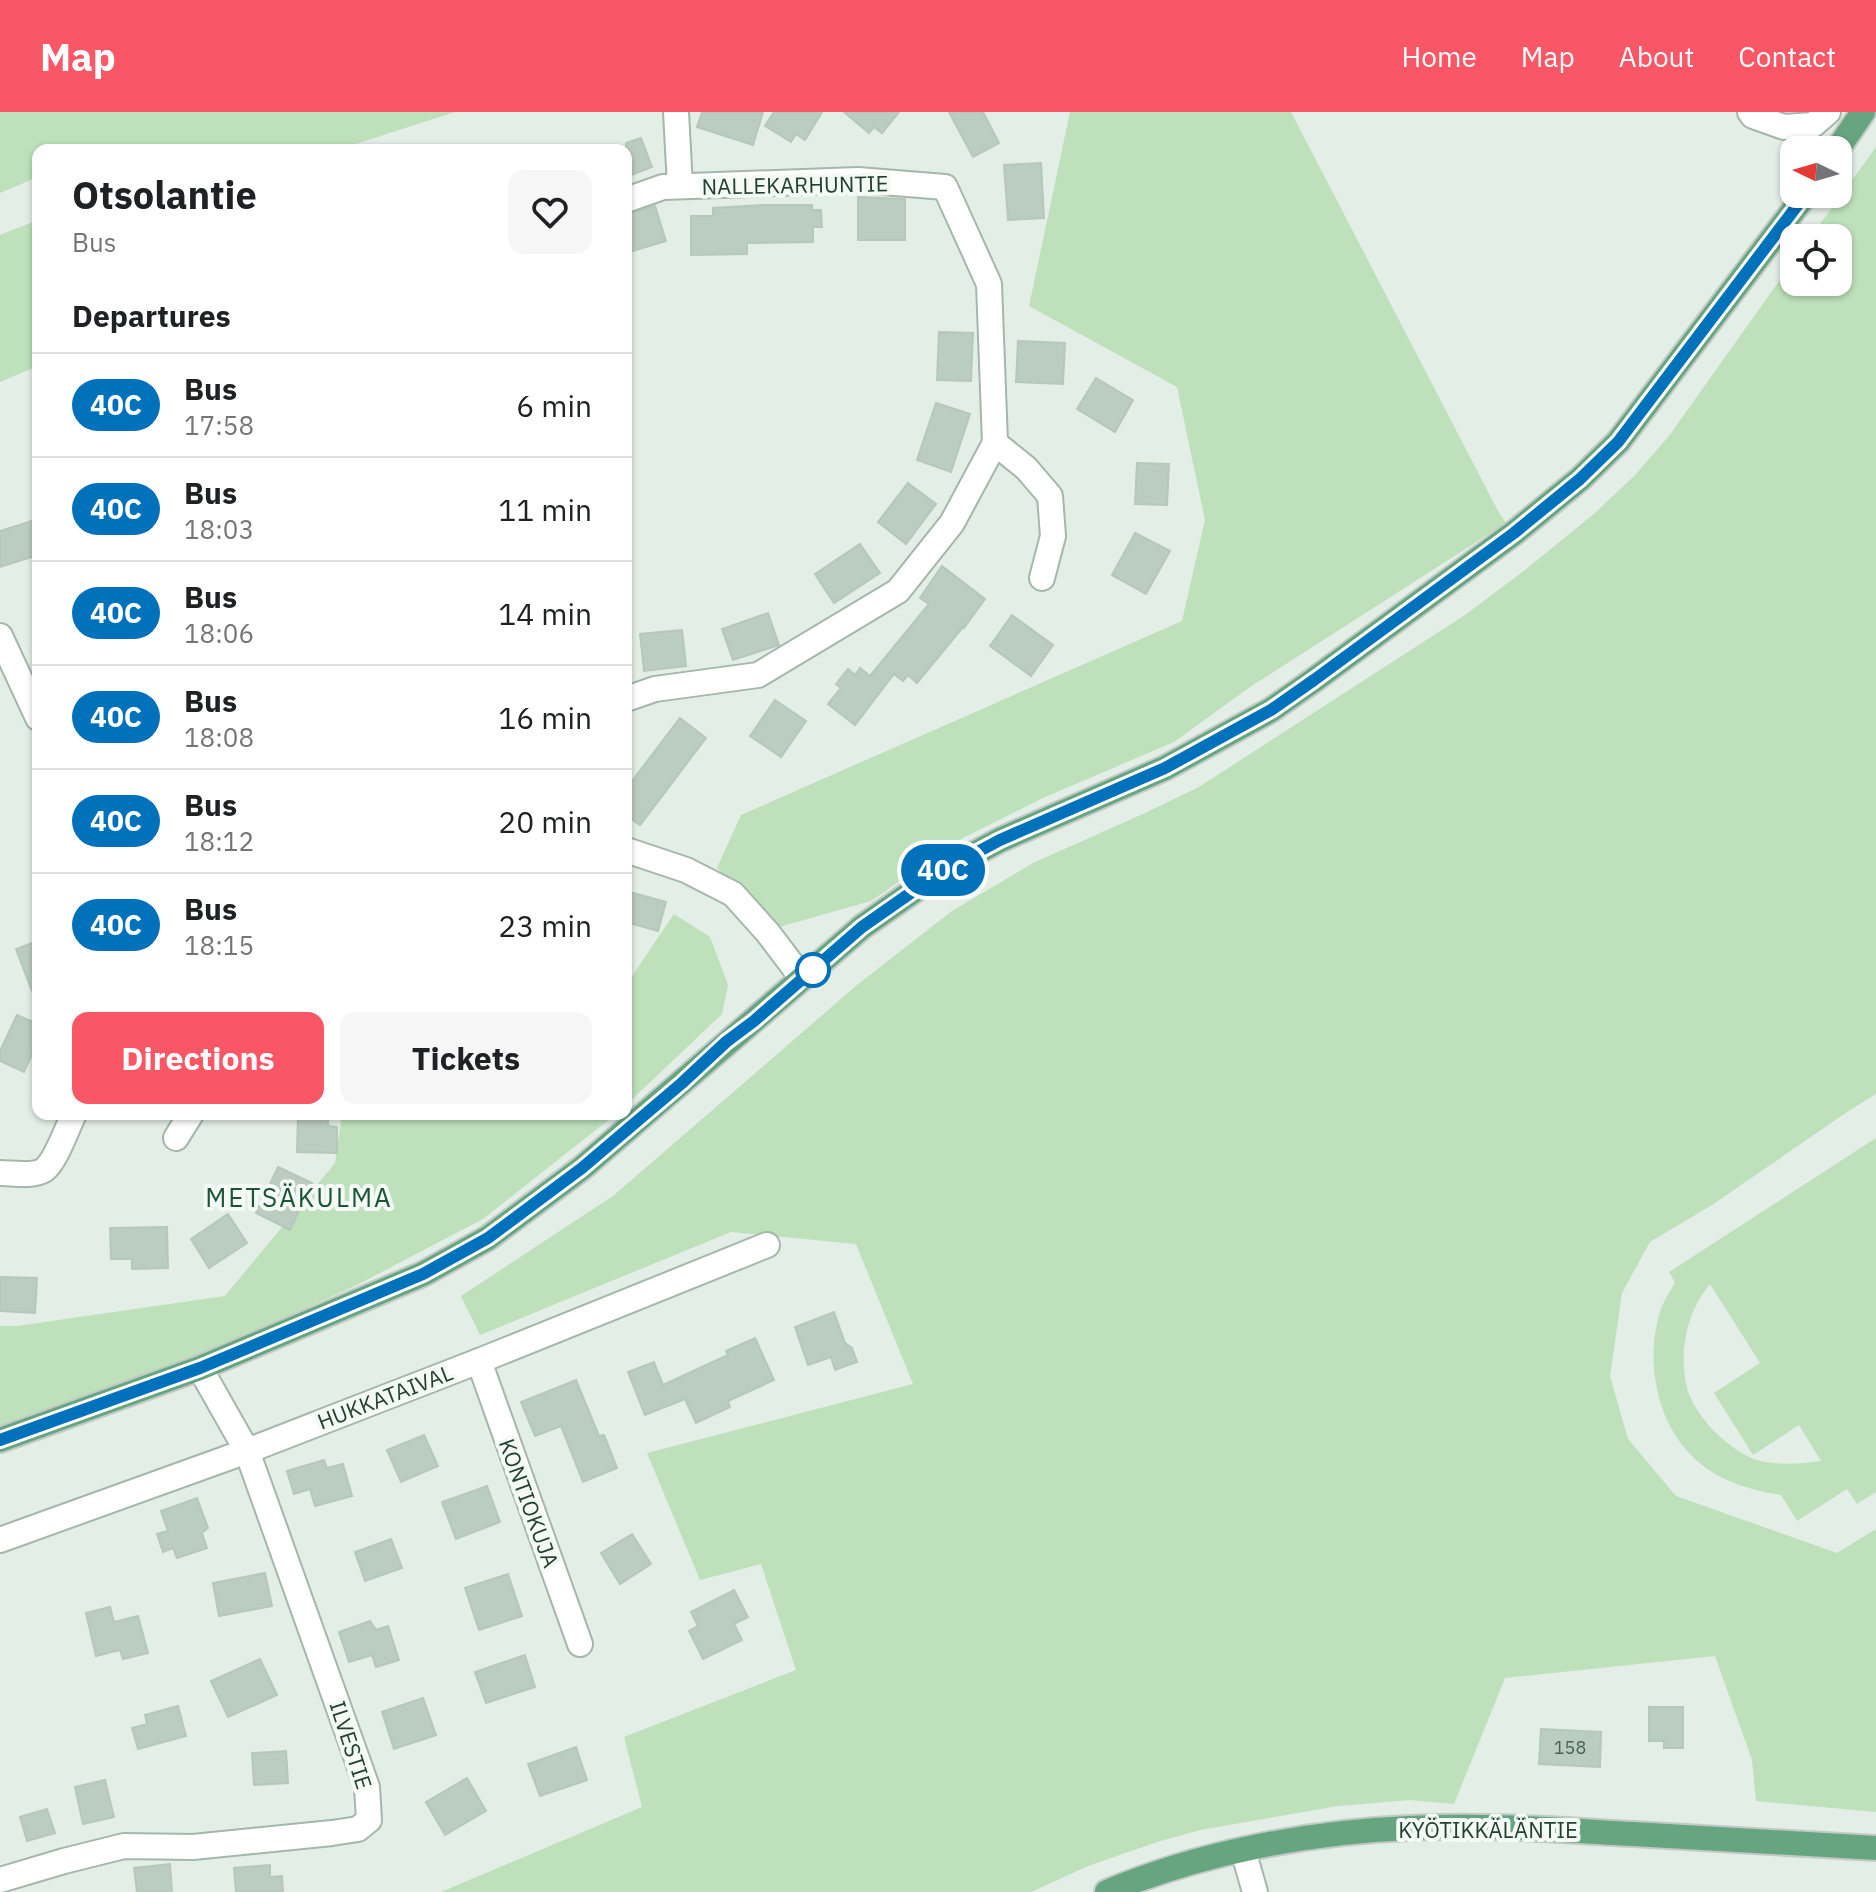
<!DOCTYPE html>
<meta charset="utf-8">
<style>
:root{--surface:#fff;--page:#f6f6f6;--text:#202124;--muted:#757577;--line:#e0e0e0;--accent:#f95766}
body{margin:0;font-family:"IBM Plex Sans",sans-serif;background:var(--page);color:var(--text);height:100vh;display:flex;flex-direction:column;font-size:30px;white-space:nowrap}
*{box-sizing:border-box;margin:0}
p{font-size:26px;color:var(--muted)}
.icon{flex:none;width:44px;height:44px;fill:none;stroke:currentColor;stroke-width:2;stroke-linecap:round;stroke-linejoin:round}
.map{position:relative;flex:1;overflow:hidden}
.drawer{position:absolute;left:32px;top:32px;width:600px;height:976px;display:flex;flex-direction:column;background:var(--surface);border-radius:16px;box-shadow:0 2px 6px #0004}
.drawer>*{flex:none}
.badge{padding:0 16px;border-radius:26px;font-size:28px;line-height:52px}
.needle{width:52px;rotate:275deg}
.fabs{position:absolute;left:1780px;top:24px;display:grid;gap:16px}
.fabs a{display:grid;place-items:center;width:72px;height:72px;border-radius:16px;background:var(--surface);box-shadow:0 2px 6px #0004;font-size:40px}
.map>.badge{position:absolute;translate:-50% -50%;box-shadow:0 0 0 4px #fff}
h2{padding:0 40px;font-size:30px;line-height:72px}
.round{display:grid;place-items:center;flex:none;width:84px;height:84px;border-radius:16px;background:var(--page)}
.summary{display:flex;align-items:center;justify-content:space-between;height:136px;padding:0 40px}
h1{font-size:38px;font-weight:700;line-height:60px}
.primary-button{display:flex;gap:16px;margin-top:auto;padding:16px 40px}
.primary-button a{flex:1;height:92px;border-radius:16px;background:var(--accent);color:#fff;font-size:32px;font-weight:700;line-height:92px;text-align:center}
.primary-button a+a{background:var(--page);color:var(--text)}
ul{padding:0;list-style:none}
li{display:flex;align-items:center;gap:24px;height:104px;padding:0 40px;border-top:2px solid var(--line)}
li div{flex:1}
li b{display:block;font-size:30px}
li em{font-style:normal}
li .badge{min-width:88px;font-weight:700;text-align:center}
header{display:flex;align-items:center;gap:48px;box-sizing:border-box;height:112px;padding:0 40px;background:var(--accent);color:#fff}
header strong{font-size:38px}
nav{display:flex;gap:44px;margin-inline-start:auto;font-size:28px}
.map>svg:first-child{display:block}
</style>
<header>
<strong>Map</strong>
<nav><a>Home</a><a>Map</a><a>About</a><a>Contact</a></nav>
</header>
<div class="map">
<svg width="1876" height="1780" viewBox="0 0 1876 1780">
<rect width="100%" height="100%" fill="#e3eee6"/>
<g fill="#bee0bb" fill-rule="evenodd">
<path d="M 0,0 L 455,0 L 337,38 L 38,38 L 38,65 L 0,81 Z"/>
<path d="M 1070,0 L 1291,0 L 1498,399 L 1506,411 L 1250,575 L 1174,630 L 1043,686 L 963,726 L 871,789 L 779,815 L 717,756 L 741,703 L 1182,509 L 1205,408 L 1177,275 L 1029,194 Z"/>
<path d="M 1876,35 L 1876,982 L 1847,1000 L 1712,1093 L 1650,1130 L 1622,1181 L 1610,1264 L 1628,1327 L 1676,1384 L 1837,1441 L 1876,1417 L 1876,1700 L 1756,1689 L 1752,1648 L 1715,1544 L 1505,1566 L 1454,1692 L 1410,1688 L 1338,1694 L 1200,1718 L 1157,1730 L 1088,1754 L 1031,1780 L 441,1780 L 642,1695 L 624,1625 L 796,1558 L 761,1452 L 700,1468 L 647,1341 L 913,1272 L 856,1132 L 731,1120 L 480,1223 L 461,1184 L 613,1084 L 857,873 L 952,799 L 1033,751 L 1145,701 L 1199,675 L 1465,503 L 1525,458 L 1595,401 L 1635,363 L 1669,324 L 1794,148 L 1794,170 L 1838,170 L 1838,126 L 1810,126 Z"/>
<path d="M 38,108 L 38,254 L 0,270 L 0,123 Z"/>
<path d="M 674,802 L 710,825 L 728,873 L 722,902 L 626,993 L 626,873 Z"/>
<path d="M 342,1002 L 616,1002 L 483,1107 L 355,1174 L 224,1233 L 0,1316 L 0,1214 L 17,1214 L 225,1184 L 335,1051 Z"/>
<path d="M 1876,1026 L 1876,1380 L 1857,1392 L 1847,1377 L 1797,1409 L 1781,1383 C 1749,1378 1715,1368 1691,1343 C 1655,1307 1645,1245 1661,1197 C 1664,1188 1671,1179 1675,1170 L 1669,1160 ZM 1710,1172 L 1760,1251 L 1714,1281 L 1753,1343 L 1799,1313 L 1821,1349 C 1800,1352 1775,1354 1754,1347 C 1726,1336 1691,1301 1686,1271 C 1679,1237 1688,1198 1710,1172 Z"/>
</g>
<g fill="#bbccc0" stroke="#b5c8ba" stroke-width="2">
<path d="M 702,0 L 763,0 L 753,33 L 697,15 Z"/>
<path d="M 774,0 L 822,0 L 805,28 L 796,22 L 791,30 L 765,14 Z"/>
<path d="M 844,0 L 899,0 L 882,21 L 874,15 L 869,21 Z"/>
<path d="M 949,0 L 983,0 L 999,31 L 973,45 Z"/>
<path d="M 641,26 L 652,55 L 626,65 L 626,31 Z"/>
<path d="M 1041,51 L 1044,106 L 1008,108 L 1004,53 Z"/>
<path d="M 858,85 L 905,87 L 905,128 L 858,128 Z"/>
<path d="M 763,93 L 812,93 L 812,98 L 821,98 L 822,115 L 813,115 L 813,130 L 747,131 L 747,142 L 691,143 L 691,104 L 713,104 L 713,96 Z"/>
<path d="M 655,94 L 666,129 L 626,141 L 626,103 Z"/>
<path d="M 939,220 L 973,221 L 971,269 L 937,268 Z"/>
<path d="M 1018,229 L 1065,231 L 1063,272 L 1016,270 Z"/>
<path d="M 1096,266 L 1133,288 L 1115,320 L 1077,297 Z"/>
<path d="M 936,291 L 970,302 L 951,360 L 917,348 Z"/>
<path d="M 1137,351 L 1169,352 L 1167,393 L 1135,392 Z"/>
<path d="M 908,371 L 936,392 L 906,432 L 878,410 Z"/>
<path d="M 38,407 L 38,443 L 0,455 L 0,419 Z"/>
<path d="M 1135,421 L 1170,439 L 1146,482 L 1112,463 Z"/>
<path d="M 860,432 L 880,461 L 834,491 L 815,462 Z"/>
<path d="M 942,454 L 985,487 L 964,516 L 963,515 L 917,571 L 908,563 L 903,569 L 894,562 L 855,613 L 828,592 L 841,576 L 836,572 L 848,557 L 855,563 L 860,556 L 870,564 L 929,492 L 920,486 Z"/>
<path d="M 768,501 L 779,533 L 733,548 L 722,517 Z"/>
<path d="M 1012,503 L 1053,533 L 1031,564 L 990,534 Z"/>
<path d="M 682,518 L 686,554 L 644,559 L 640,522 Z"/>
<path d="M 775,588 L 806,609 L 781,645 L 750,624 Z"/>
<path d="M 680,606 L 706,626 L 640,713 L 626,703 L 626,677 Z"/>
<path d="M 626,779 L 666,790 L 658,819 L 626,810 Z"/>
<path d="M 38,829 L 38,891 L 37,892 L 16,837 Z"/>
<path d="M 17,903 L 38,912 L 38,929 L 24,960 L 0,949 L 0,939 Z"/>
<path d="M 298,1002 L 328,1002 L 328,1014 L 337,1015 L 337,1041 L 297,1040 Z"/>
<path d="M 278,1055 L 312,1071 L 290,1118 L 256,1101 Z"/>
<path d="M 228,1102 L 247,1131 L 209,1156 L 191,1127 Z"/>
<path d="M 167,1115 L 168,1156 L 132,1157 L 132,1147 L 111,1147 L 110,1116 Z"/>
<path d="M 0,1165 L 37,1166 L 35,1201 L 0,1199 Z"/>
<path d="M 834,1200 L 845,1231 L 852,1236 L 857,1250 L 835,1258 L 831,1245 L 808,1253 L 795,1215 Z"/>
<path d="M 755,1226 L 774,1268 L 728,1289 L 730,1295 L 696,1311 L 685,1287 L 645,1303 L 628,1260 L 654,1250 L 663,1273 L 728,1243 L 726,1239 Z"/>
<path d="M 576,1268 L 599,1324 L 604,1323 L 617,1356 L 583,1370 L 561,1314 L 535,1324 L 521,1290 Z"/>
<path d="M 424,1323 L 438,1354 L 401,1370 L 387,1338 Z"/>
<path d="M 324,1348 L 327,1356 L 343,1352 L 352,1384 L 315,1394 L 310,1377 L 294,1382 L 287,1359 Z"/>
<path d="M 487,1374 L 500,1410 L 456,1427 L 442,1390 Z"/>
<path d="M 197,1386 L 208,1416 L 202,1421 L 207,1436 L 177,1446 L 173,1436 L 163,1440 L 157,1422 L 168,1419 L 161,1399 Z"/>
<path d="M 632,1422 L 651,1452 L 620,1472 L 601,1441 Z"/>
<path d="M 391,1427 L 402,1456 L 365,1469 L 355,1440 Z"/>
<path d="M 265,1461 L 272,1494 L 219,1504 L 213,1471 Z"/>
<path d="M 508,1462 L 522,1504 L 479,1518 L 465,1476 Z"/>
<path d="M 734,1478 L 748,1505 L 734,1512 L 742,1528 L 703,1547 L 689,1519 L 698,1514 L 691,1500 Z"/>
<path d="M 110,1495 L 114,1510 L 138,1504 L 148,1541 L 123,1547 L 120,1538 L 96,1544 L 86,1501 Z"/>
<path d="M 370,1509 L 376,1518 L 388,1514 L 399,1548 L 376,1555 L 372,1543 L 349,1550 L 339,1520 Z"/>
<path d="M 525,1543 L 535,1575 L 486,1591 L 475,1560 Z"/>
<path d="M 260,1547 L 277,1583 L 228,1605 L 211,1569 Z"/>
<path d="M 423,1586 L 436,1623 L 394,1637 L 382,1600 Z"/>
<path d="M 178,1594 L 186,1624 L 138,1637 L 132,1616 L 147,1612 L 145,1603 Z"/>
<path d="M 1649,1595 L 1683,1595 L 1683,1636 L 1664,1636 L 1664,1629 L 1649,1629 Z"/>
<path d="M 1541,1617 L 1601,1620 L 1600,1655 L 1539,1652 Z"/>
<path d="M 576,1635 L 587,1668 L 540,1684 L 528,1652 Z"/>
<path d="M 286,1639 L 288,1671 L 254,1673 L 252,1641 Z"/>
<path d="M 467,1666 L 486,1699 L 445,1723 L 426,1690 Z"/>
<path d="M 105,1668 L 114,1705 L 83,1712 L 75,1675 Z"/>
<path d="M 47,1697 L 55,1721 L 27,1729 L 20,1705 Z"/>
<path d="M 170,1752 L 172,1780 L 137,1780 L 134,1756 Z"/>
<path d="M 270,1753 L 270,1765 L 282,1764 L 283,1780 L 236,1780 L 234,1756 Z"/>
</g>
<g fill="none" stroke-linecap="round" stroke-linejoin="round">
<g stroke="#a5b7ab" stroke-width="28">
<g id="minor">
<path d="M 676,0 L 680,74"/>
<path d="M 1750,0 L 1753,4 L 1784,15 L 1813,13 L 1828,0"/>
<path d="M 626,88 L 663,75 L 858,68 L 945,75 L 989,172 L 995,331 L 952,411 L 898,479 L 758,563 L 655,577 L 626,587"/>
<path d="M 995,331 L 1026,356 L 1050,384 L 1053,424 L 1042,466"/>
<path d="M 0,524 L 38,606"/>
<path d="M 626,738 L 686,758 L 733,782 L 768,821 L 802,866"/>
<path d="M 176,1026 L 191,1002"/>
<path d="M 0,1061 C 12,1061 33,1065 44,1058 C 56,1049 67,1016 74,1002"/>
<path d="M 479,1249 L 580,1532"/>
<path d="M 0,1428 L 247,1339 L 479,1249 L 767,1133"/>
<path d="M 1243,1738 L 1255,1780"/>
<path d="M 0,1768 L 64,1749 L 124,1734 L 193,1735 L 332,1721 L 358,1717 L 369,1708 L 367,1675 L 247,1339 L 200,1256"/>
</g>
</g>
<g stroke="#c1cac4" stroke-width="28">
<g id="major">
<path d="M 1837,38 L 1863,0"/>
<path d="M 0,1328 L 200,1256 L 423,1162 L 488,1126 L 582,1056 L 862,815 L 942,759 L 1000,728 L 1165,656 L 1271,598 L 1314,568 L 1514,421 L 1580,367 L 1618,330 L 1806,82"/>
<path d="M 1107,1780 C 1199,1741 1309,1720 1409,1716 C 1484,1712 1559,1718 1633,1722 C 1714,1726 1795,1731 1876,1736"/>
</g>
</g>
<use href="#minor" stroke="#fff" stroke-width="24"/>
<use href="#major" stroke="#66a580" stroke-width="24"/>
</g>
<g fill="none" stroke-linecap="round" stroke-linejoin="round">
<g stroke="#fff" stroke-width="18">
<path id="line" d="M 0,1328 L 200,1256 L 423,1162 L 488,1126 L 582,1056 L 682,971 L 726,930 L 754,909 L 862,815 L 942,759 L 1000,728 L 1165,656 L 1271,598 L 1314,568 L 1514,421 L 1580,367 L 1618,330 L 1806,82"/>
</g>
<use href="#line" stroke="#0072bc" stroke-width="12"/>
</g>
<circle fill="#fff" stroke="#0072bc" stroke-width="4" cx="813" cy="858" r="16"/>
<g text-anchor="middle" stroke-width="8" stroke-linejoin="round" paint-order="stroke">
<g font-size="18" fill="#486452">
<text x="1570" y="1642">158</text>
</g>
<g font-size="22" fill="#22412e" stroke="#f4faf5">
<text transform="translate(795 73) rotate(-1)" y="8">NALLEKARHUNTIE</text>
<text transform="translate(385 1285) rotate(-21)" y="8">HUKKATAIVAL</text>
<text transform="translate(529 1391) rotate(70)" y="8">KONTIOKUJA</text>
<text transform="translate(351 1633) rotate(72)" y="8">ILVESTIE</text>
<text x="1488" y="1726">KYÖTIKKÄLÄNTIE</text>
</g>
<g font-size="26" letter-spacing="2" fill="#1c5434" stroke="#f4faf5">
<text x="299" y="1095">METSÄKULMA</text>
</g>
</g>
</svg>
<div class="fabs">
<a><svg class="needle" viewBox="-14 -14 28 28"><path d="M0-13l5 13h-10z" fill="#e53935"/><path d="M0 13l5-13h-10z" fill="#757577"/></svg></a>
<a><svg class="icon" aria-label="locate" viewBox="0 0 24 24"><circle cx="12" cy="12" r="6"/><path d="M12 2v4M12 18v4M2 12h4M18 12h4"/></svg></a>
</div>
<b class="badge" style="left:943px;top:758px;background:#0072bc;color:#fff">40C</b>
<section class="drawer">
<div class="summary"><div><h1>Otsolantie</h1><p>Bus</p></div><a class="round"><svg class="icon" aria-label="heart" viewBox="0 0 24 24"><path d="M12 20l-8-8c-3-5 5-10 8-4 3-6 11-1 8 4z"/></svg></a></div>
<h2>Departures</h2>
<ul>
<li><span class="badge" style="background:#0072bc;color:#fff">40C</span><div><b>Bus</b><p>17:58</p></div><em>6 min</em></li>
<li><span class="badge" style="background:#0072bc;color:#fff">40C</span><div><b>Bus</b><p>18:03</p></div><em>11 min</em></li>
<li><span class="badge" style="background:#0072bc;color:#fff">40C</span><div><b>Bus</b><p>18:06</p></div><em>14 min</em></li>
<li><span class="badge" style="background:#0072bc;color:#fff">40C</span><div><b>Bus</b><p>18:08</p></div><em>16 min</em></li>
<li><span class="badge" style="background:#0072bc;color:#fff">40C</span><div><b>Bus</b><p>18:12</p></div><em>20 min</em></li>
<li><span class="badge" style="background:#0072bc;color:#fff">40C</span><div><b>Bus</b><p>18:15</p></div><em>23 min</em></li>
</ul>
<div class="primary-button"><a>Directions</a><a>Tickets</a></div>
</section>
</div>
